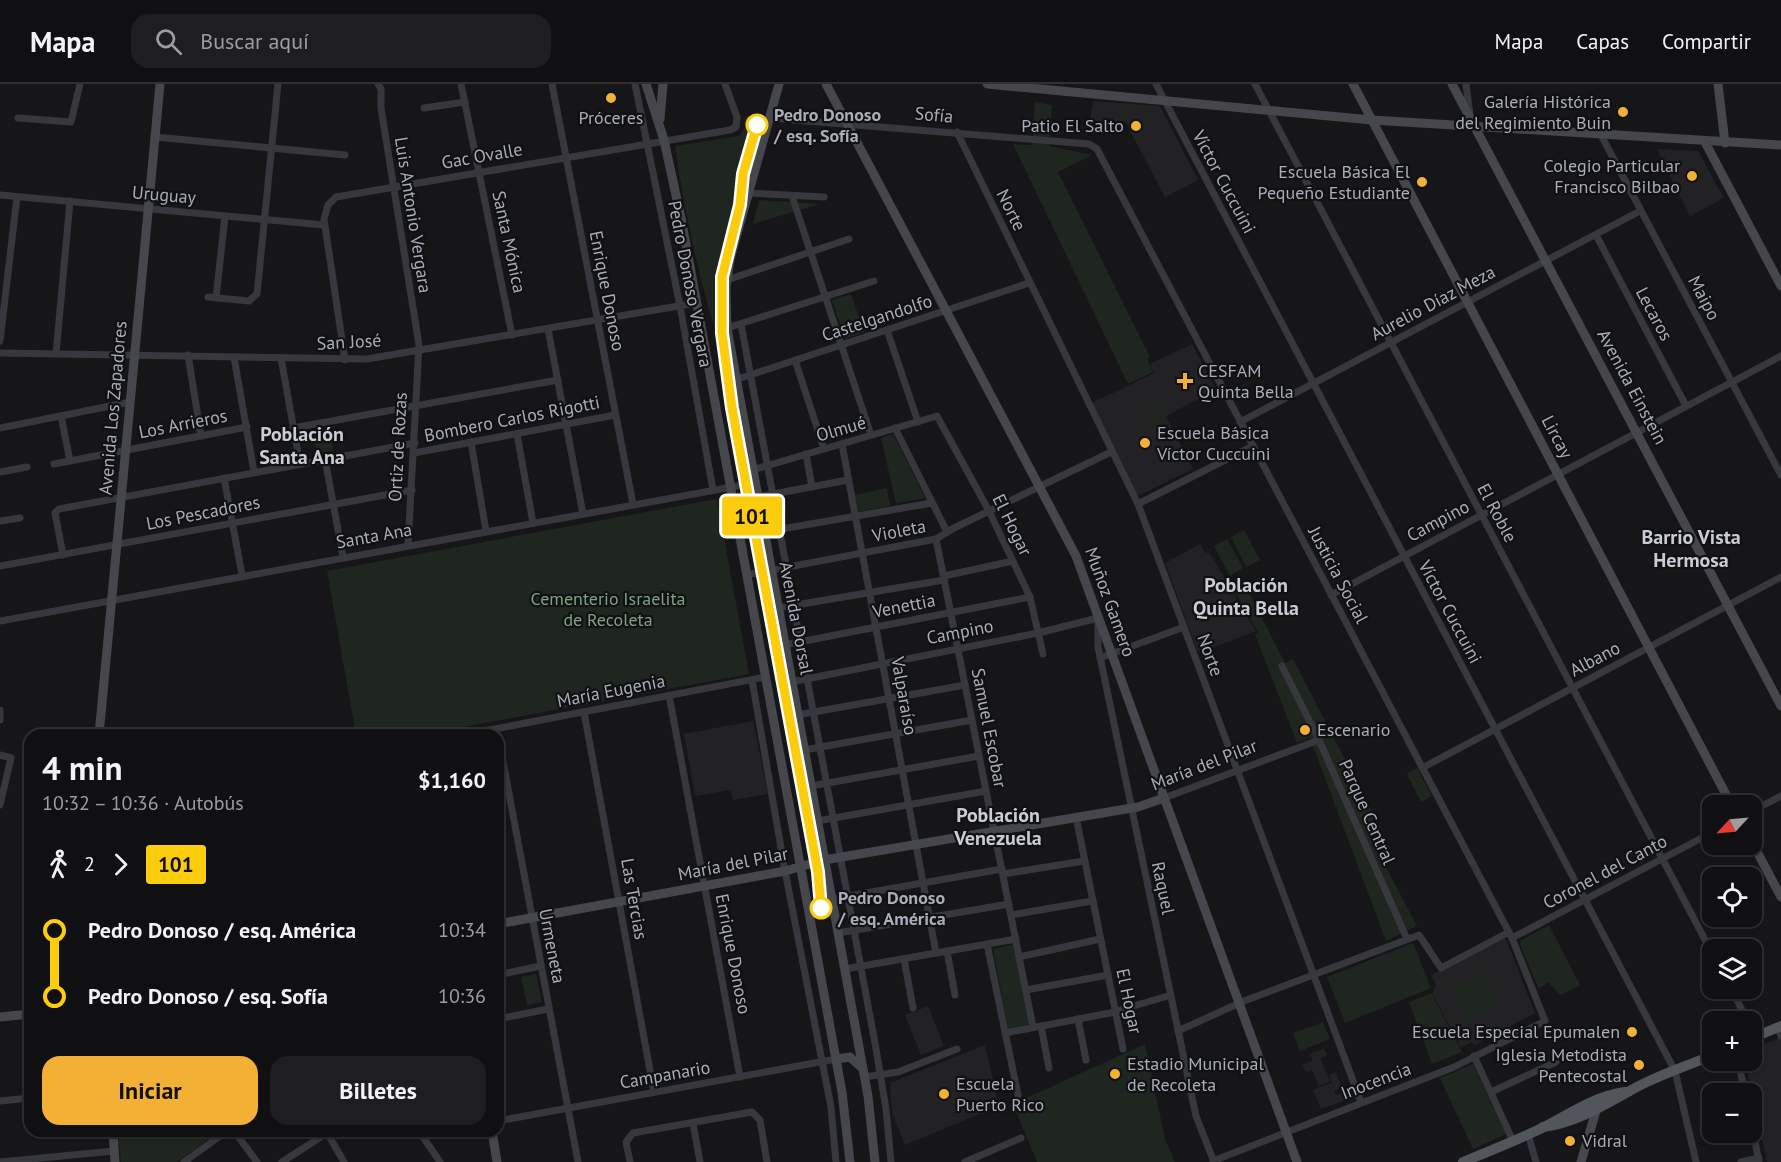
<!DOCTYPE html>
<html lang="es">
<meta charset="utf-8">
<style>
:root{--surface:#101012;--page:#1e1e20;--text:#f1f3f6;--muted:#9c9d9f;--line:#303032;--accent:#f2b134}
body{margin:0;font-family:"PT Sans",sans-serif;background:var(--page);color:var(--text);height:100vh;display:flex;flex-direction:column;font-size:22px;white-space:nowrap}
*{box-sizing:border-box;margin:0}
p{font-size:20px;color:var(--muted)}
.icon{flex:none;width:33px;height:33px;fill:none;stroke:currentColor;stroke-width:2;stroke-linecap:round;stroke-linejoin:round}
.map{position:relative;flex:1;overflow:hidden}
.details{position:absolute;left:24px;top:645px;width:480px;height:408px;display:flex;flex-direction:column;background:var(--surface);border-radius:18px;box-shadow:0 2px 4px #0004,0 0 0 2px var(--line)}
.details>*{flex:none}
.badge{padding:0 12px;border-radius:4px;font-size:21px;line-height:39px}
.needle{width:39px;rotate:244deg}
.fabs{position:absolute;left:1702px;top:711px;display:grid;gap:12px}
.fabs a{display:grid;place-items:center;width:60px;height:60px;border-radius:12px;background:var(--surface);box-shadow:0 2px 4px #0004,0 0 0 2px var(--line);font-size:30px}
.map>.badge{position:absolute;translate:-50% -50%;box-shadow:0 0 0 3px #fff}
.legs{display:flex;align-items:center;gap:9px;height:66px;padding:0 18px;font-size:20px}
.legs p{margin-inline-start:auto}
.head{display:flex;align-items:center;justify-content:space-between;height:102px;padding:0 18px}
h1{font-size:33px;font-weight:600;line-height:45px}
.primary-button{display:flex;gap:12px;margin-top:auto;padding:12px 18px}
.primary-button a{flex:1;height:69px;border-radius:18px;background:var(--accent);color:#111;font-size:24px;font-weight:600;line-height:69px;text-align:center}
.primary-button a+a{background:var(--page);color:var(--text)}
ul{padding:0 18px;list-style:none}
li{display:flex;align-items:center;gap:21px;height:66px;font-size:22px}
li i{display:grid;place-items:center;width:9px;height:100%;margin:0 8px;background:currentColor}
li i::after{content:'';width:15px;height:15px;margin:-8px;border:4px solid;border-radius:50%;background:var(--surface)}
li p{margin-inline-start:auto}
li:first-child i{background:linear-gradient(#0000 50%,currentColor 0)}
li:last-child i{background:linear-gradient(currentColor 50%,#0000 0)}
header{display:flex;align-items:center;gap:36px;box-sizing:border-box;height:84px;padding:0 30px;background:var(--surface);border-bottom:2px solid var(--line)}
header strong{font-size:28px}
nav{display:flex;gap:33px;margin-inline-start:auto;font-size:21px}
.search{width:420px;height:54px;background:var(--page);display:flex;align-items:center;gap:15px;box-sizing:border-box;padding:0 21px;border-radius:18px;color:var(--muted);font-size:22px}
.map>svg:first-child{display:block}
</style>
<header>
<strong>Mapa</strong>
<div class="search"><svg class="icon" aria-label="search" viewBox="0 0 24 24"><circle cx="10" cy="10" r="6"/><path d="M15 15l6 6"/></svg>Buscar aquí</div>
<nav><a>Mapa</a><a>Capas</a><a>Compartir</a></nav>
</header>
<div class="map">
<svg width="1781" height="1078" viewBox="0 0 1781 1078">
<rect width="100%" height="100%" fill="#161618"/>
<g fill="#222225">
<path d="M 1093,17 L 1160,22 L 1198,96 L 1165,113 L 1125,37 L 1111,42 L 1090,36 Z"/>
<path d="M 1657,65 L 1698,67 L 1724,114 L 1690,132 Z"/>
<path d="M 1192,260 L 1216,306 L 1166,332 L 1193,385 L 1140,411 L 1136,409 L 1092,319 L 1154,289 L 1150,280 Z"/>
<path d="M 1200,460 L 1205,469 L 1209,468 L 1256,547 L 1201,568 L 1197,566 L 1165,479 Z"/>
<path d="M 753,637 L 768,710 L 733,716 L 731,706 L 695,712 L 684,650 Z"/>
<path d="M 1502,854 L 1506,855 L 1535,929 L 1474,962 L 1472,958 L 1461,964 L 1432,909 L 1436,901 L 1431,891 Z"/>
<path d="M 928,922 L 944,962 L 921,971 L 905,931 Z"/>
<path d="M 1781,953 L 1781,1078 L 1767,1078 L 1745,977 L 1752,976 L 1752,965 Z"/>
<path d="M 985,961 L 999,1022 L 905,1061 L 892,1029 L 890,999 Z"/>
<path d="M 1324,964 L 1327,971 L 1320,974 L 1330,997 L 1319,1002 L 1312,986 L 1306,988 L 1302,981 L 1313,976 L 1310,970 Z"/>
<path d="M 1336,988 L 1341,1003 L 1334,1007 L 1336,1011 L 1343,1008 L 1346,1016 L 1321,1025 L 1313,1006 L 1332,998 L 1329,991 Z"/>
</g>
<g fill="#1e261f">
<path d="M 1035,18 L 1052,21 L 1049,62 L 1092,71 L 1058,88 L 1150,273 L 1147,275 L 1153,288 L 1128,300 L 1013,60 L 1032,61 Z"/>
<path d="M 745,32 L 754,32 L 738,94 L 732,138 L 720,189 L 719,235 L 728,287 C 703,213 686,139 675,62 L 739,52 L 745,43 Z"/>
<path d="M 759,116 L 820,120 L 753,140 Z"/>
<path d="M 851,210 L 864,248 L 845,255 L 832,216 Z"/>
<path d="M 1157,321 L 1172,350 L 1158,357 L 1143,328 Z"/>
<path d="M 330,346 L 333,367 L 317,370 L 313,349 Z"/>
<path d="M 893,350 L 925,414 L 896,419 L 881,354 Z"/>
<path d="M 887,404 L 890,422 L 858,428 L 855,411 Z"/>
<path d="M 717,415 L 749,590 L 420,651 L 356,651 L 327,487 Z"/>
<path d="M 1244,446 L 1260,476 L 1246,483 L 1231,453 Z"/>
<path d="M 1227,455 L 1243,484 L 1230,492 L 1214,462 Z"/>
<path d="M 1241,493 L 1285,579 L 1293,575 L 1381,745 L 1369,751 L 1417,842 L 1386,857 L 1310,654 L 1297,659 L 1255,550 L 1259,549 L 1230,500 Z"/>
<path d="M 1417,684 L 1432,712 L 1421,718 L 1407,690 Z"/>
<path d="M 1549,841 L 1580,901 L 1560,911 L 1548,898 L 1539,905 L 1520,861 L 1521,856 Z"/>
<path d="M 1413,859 L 1431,904 L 1345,939 L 1327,893 Z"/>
<path d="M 1014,860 L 1030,940 L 1008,945 L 993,865 Z"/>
<path d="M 1483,887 L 1497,914 L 1489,919 L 1491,923 L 1467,936 L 1449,904 Z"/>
<path d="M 536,890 L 542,918 L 527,921 L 521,893 Z"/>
<path d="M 1431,909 L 1462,968 L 1432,980 L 1409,918 Z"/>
<path d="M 1323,938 L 1330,955 L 1300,967 L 1293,949 Z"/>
<path d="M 1145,960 L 1165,1055 L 1175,1078 L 1037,1078 L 1013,1020 Z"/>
<path d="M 1473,980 L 1506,1050 L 1473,1065 L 1440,994 Z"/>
<path d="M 118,1047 L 220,1047 L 177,1078 L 121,1078 Z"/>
</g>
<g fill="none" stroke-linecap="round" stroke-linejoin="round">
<g stroke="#37383d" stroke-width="7">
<path d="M 378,0 L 381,5 L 381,24 L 419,261 L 408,461"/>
<path d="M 461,0 L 512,251"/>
<path d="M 552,0 L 633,420"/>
<path d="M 635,0 L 680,222 L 713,406"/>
<path d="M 1156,0 L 1675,987 L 1696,1078"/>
<path d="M 1255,0 L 1713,871"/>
<path d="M 1466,0 L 1470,31"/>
<path d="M 424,24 L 465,18"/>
<path d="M 18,34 L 71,38 L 80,0"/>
<path d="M 770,34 L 1089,60 L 1097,65 L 1512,854 L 1545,937 L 1454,983 L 1213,1077"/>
<path d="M 957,48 L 1138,420 L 1361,1018"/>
<path d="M 1601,51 L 1781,391"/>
<path d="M 155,53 L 345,71"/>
<path d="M 749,109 L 824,113"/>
<path d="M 0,111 L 324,141"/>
<path d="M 792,112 L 871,351"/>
<path d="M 1596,151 L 1686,322"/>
<path d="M 727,196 L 849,155"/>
<path d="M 208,213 L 249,217 L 257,210 L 278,0"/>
<path d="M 216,214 L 225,132"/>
<path d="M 741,240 L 875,959 L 886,1025 L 891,1078"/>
<path d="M 727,244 L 874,197"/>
<path d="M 548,245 L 583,430"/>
<path d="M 887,246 L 918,338"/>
<path d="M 0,257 L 17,113"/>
<path d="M 0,269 L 367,275 L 696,219"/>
<path d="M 56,270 L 70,117"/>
<path d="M 188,271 L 201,352"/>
<path d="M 234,273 L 254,388"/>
<path d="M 281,274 L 300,380"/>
<path d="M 345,276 L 324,135 L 328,121 L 336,113 L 730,46 L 736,43 L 737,33 L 725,0"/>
<path d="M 795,276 L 824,365"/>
<path d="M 735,296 L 1029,199"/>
<path d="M 61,332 L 70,377"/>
<path d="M 1240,338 L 1640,127"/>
<path d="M 0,344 L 130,318"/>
<path d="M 293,344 L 558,296"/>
<path d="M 895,344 L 947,448"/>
<path d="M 517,350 L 533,439"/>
<path d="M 471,358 L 486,447"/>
<path d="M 842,360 L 936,869"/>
<path d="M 414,369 L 615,331"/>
<path d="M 806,370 L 812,403"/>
<path d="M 325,375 L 343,473"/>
<path d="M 54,380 L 247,343"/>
<path d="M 752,386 L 937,332 L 989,427 L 1030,513 L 1043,570"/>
<path d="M 0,388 L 27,383"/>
<path d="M 224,394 L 242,491"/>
<path d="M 757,413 L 848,396"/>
<path d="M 1138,420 L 1253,362"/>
<path d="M 0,437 L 20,434"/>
<path d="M 764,448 L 932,419"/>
<path d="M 936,455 L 1033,943"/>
<path d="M 63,471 L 55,429 L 59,425 L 415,359"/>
<path d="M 0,482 L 412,406"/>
<path d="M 746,491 L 936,455 L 954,444 L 1111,368"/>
<path d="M 944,492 L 1013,477"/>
<path d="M 1331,511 L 1781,272"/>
<path d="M 778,524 L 944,496"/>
<path d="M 0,537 L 754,399"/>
<path d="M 784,561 L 1030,513"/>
<path d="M 1100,574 L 1184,543"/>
<path d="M 1282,582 L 1319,656 L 1407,855"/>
<path d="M 752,596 L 785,787 L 831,1023 L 836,1078"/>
<path d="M 791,598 L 1038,549 L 1098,534 L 1098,563 L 1196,1032 L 1214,1078"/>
<path d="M 669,611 L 740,993"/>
<path d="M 0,626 L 0,636"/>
<path d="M 584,628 L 654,1008"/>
<path d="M 797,631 L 965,601"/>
<path d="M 463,651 L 765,593"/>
<path d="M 498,651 L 578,1078"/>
<path d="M 804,666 L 972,636"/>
<path d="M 0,671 L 11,674 L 0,721"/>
<path d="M 1422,684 L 1781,493"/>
<path d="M 811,702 L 979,672"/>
<path d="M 1164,714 L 1319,656"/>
<path d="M 1752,727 L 1781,712"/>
<path d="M 1076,733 L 1123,965"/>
<path d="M 817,737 L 986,707"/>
<path d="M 1003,790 L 1084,777"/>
<path d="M 29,809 L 30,823"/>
<path d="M 832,815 L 1002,785"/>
<path d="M 1011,831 L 1092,817"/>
<path d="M 838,849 L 1009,820"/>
<path d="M 1512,854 L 1713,748"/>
<path d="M 987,860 L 1018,1011"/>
<path d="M 947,867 L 955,911"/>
<path d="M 1019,873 L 1100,855"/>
<path d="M 904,875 L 913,924"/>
<path d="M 845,885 L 1016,855"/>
<path d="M 498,891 L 540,882"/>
<path d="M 1731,904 L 1748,938"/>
<path d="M 1026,906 L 1108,891"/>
<path d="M 498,935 L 548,925"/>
<path d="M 1078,935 L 1086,976"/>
<path d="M 1041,942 L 1049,984"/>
<path d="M 1778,943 L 1781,952"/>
<path d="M 1178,947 L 1244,917 L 1419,851 L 1441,884 L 1509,848"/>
<path d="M 1005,949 L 1110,929 L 1171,911"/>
<path d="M 1474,972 L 1513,1057"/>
<path d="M 1738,976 L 1745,1010"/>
<path d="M 864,993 L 898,988 L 957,965"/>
<path d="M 1491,1008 L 1556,978"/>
<path d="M 0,1017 L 30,1014"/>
<path d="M 498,1037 L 836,975"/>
<path d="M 693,1039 L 700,1078"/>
<path d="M 1752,1043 L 1759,1078"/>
<path d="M 234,1047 L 257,1078"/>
<path d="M 326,1047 L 344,1078"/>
<path d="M 419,1047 L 440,1078"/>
<path d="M 1528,1050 L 1536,1078"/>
<path d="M 0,1078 L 114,1067"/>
<path d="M 184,1078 L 227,1047"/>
<path d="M 282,1078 L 327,1049"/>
<path d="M 630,1078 L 626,1058 L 633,1049 L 752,1028 L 760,1036 L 767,1078"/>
<path d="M 965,1078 L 1021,1054"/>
<path d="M 1741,1078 L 1759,1074"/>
</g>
<g stroke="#45474d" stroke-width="9">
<path d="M 646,0 L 664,56 L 682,139 L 842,1008 L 850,1078"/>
<path d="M 779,0 L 730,175 L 726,204 L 727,244 L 868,1012 L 875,1078"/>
<path d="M 826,0 L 1076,472 L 1297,1078"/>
<path d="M 987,0 L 1372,36 L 1781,61"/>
<path d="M 1353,0 L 1732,722"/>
<path d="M 1452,0 L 1781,622"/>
<path d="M 1718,0 L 1725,59"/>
<path d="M 660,35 L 663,0"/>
<path d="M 1705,58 L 1781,202"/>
<path d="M 99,651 L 160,0"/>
<path d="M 1752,758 L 1781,813"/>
<path d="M 498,840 L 785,787 L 824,776 L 1138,723 L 1164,714"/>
<path d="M 0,933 L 30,930"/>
<path d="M 836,975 L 850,973 L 862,984"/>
<path d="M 113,1047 L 115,1078"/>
<path d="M 492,1047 L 497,1078"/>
<path d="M 1581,1078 L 1598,1020"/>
</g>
<g stroke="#53555c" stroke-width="10">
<path d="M 1752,954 L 1781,942"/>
<path d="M 1543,1043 C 1574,1039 1601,1023 1628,1008 C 1654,992 1685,983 1713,971"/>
<path d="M 1463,1078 C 1489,1067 1515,1057 1540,1045 C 1569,1031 1591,1013 1625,1008"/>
</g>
</g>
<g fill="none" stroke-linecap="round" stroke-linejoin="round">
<g stroke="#fff" stroke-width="14">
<path id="line-1" d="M 757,41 L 743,90 L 740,121 L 722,193 L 722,249 L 732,324 L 818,788 L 821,824"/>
</g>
<use href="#line-1" stroke="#fccd0d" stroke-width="9"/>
</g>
<g fill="#f2b134" stroke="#111113" stroke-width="2">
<circle cx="611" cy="14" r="6"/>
<circle cx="1623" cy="28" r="6"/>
<circle cx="1136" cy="42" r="6"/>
<circle cx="1692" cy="92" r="6"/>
<circle cx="1422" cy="98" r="6"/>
<path d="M1182 288h6v6h6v6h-6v6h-6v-6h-6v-6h6z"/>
<circle cx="1145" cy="359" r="6"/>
<circle cx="1305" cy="646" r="6"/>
<circle cx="1632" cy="948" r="6"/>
<circle cx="1639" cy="981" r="6"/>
<circle cx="1115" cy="990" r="6"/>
<circle cx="944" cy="1010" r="6"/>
<circle cx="1570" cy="1057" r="6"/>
</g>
<g fill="#fff" stroke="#fccd0d" stroke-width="3">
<circle cx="757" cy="41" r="10"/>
<circle cx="821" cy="824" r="10"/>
</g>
<g text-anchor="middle" stroke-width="4.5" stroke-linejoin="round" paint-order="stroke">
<g font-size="18" fill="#a8adb8" stroke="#111113" text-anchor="end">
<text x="1611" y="24">Galería Histórica<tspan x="1611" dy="21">del Regimiento Buin</tspan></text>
<text x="611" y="40" text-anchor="middle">Próceres</text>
<text x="1124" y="48">Patio El Salto</text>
<text x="1680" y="88">Colegio Particular<tspan x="1680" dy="21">Francisco Bilbao</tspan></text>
<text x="1410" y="94">Escuela Básica El<tspan x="1410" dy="21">Pequeño Estudiante</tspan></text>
<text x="1198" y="293" text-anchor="start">CESFAM<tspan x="1198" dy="21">Quinta Bella</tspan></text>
<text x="1157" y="355" text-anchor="start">Escuela Básica<tspan x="1157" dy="21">Víctor Cuccuini</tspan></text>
<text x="1317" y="652" text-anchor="start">Escenario</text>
<text x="1620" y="954">Escuela Especial Epumalen</text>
<text x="1627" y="977">Iglesia Metodista<tspan x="1627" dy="21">Pentecostal</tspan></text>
<text x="1127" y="986" text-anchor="start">Estadio Municipal<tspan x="1127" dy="21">de Recoleta</tspan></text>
<text x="956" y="1006" text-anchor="start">Escuela<tspan x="956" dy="21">Puerto Rico</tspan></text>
<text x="1582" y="1063" text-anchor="start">Vidral</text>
</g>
<g font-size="18" font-weight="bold" fill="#a8adb8" stroke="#111113" text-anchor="start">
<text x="774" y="37">Pedro Donoso<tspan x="774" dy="21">/ esq. Sofía</tspan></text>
<text x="838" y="820">Pedro Donoso<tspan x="838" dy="21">/ esq. América</tspan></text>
</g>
<g font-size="18" fill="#a8adb8" stroke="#111113">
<text transform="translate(934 31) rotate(5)" y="6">Sofía</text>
<text transform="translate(482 72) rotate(-10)" y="6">Gac Ovalle</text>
<text transform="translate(1224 98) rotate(62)" y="6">Víctor Cuccuini</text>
<text transform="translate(164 111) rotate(5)" y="6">Uruguay</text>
<text transform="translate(1011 126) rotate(64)" y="6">Norte</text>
<text transform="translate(413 131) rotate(81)" y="6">Luis Antonio Vergara</text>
<text transform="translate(509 158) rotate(78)" y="6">Santa Mónica</text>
<text transform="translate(690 200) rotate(79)" y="6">Pedro Donoso Vergara</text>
<text transform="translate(607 207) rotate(79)" y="6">Enrique Donoso</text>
<text transform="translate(1704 214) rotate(62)" y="6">Maipo</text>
<text transform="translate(1433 219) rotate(-28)" y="6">Aurelio Díaz Meza</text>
<text transform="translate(1654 230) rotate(62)" y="6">Lecaros</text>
<text transform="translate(877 234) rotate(-18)" y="6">Castelgandolfo</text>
<text transform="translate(349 258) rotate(-3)" y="6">San José</text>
<text transform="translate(1632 303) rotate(62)" y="6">Avenida Einstein</text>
<text transform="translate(113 324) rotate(-85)" y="6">Avenida Los Zapadores</text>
<text transform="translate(512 335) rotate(-11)" y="6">Bombero Carlos Rigotti</text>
<text transform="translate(183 340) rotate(-11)" y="6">Los Arrieros</text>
<text transform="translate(841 345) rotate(-16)" y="6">Olmué</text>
<text transform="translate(1557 353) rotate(62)" y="6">Lircay</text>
<text transform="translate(398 363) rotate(-87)" y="6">Ortiz de Rozas</text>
<text transform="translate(203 429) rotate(-11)" y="6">Los Pescadores</text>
<text transform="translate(1497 429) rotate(62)" y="6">El Roble</text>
<text transform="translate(1438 437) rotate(-28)" y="6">Campino</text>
<text transform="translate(1012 441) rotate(64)" y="6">El Hogar</text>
<text transform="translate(899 447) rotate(-11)" y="6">Violeta</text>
<text transform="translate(374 452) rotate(-10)" y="6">Santa Ana</text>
<text transform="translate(1338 491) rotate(62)" y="6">Justicia Social</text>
<text transform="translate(1110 518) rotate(70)" y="6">Muñoz Gamero</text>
<text transform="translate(904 522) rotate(-11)" y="6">Venettia</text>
<text transform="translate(1450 528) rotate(62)" y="6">Víctor Cuccuini</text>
<text transform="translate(796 534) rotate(79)" y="6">Avenida Dorsal</text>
<text transform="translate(960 548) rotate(-11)" y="6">Campino</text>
<text transform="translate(1210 571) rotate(70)" y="6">Norte</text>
<text transform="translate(1595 575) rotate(-28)" y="6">Albano</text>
<text transform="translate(611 607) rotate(-11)" y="6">María Eugenia</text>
<text transform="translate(904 612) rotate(80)" y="6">Valparaíso</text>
<text transform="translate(989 644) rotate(79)" y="6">Samuel Escobar</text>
<text transform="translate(1204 681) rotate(-21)" y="6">María del Pilar</text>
<text transform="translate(1367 728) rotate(66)" y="6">Parque Central</text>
<text transform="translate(733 780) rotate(-11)" y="6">María del Pilar</text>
<text transform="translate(1605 788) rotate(-28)" y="6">Coronel del Canto</text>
<text transform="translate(1163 804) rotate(78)" y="6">Raquel</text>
<text transform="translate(634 815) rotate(80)" y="6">Las Tercias</text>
<text transform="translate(552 862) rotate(79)" y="6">Urmeneta</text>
<text transform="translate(733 870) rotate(79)" y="6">Enrique Donoso</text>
<text transform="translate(1129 917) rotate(78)" y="6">El Hogar</text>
<text transform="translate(665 991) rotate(-10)" y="6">Campanario</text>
<text transform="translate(1376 997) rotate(-21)" y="6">Inocencia</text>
</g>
<g font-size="18" fill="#7fa381" stroke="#111113">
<text x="608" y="521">Cementerio Israelita<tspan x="608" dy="21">de Recoleta</tspan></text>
</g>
<g font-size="20" font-weight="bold" fill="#c9ccd4" stroke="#111113">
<text x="302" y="357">Población<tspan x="302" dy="23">Santa Ana</tspan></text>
<text x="1691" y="460">Barrio Vista<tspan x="1691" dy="23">Hermosa</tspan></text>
<text x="1246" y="508">Población<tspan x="1246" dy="23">Quinta Bella</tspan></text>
<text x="998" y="738">Población<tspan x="998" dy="23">Venezuela</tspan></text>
</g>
</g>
</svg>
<div class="fabs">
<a><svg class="needle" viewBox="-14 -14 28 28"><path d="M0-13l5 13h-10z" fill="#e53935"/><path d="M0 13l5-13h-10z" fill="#9c9d9f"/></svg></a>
<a><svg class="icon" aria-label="locate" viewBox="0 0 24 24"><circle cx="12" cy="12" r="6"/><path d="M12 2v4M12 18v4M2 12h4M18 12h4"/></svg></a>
<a><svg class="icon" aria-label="layers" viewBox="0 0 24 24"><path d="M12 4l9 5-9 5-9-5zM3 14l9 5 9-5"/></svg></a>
<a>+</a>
<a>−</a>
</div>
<b class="badge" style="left:752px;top:432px;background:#fccd0d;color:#111">101</b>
<section class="details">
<div class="head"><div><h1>4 min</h1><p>10:32 – 10:36 · Autobús</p></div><b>$1,160</b></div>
<div class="legs"><svg class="icon" aria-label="walk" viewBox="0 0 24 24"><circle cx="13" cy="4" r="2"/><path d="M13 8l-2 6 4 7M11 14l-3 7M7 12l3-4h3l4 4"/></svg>2<svg class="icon" aria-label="forward" viewBox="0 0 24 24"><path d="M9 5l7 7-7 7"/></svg><b class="badge" style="background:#fccd0d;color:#111">101</b></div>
<ul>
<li><i style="color:#fccd0d"></i><b>Pedro Donoso / esq. América</b><p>10:34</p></li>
<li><i style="color:#fccd0d"></i><b>Pedro Donoso / esq. Sofía</b><p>10:36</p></li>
</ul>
<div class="primary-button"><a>Iniciar</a><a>Billetes</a></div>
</section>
</div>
